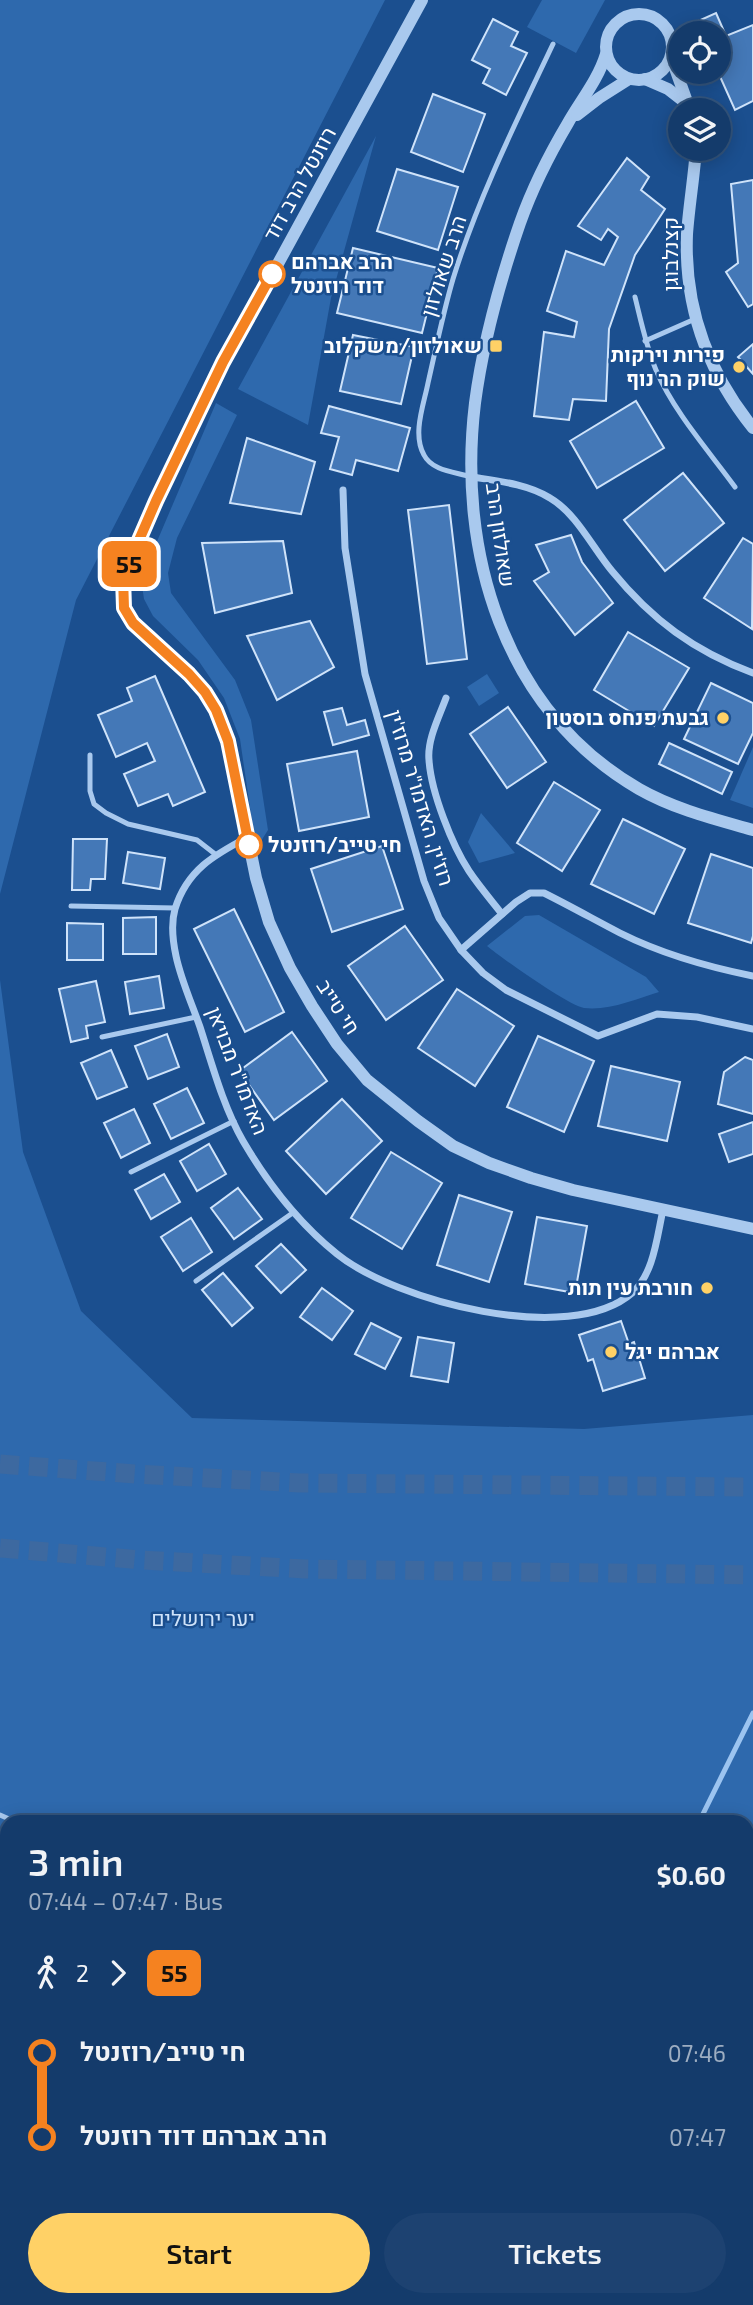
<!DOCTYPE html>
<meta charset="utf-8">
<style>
:root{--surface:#143b6b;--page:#1d4271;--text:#f1f3f6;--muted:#9dadc1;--line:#33557e;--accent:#ffd166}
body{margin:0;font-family:"Exo 2",Heebo,sans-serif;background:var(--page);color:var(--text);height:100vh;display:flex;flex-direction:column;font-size:26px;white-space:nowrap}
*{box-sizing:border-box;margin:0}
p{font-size:23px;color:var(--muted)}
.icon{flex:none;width:38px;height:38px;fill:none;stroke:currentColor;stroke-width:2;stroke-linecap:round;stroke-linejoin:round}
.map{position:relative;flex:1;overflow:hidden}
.sheet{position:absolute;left:0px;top:1815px;width:754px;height:492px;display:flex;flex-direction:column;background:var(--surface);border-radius:21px 21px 0 0;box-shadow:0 4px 18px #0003,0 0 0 2px var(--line)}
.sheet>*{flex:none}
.badge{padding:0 14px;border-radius:10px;font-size:24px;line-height:46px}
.buttons{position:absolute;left:668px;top:21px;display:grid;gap:14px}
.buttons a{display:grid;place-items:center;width:63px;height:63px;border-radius:50%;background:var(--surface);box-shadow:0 4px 18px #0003,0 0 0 2px var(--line);font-size:35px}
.map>.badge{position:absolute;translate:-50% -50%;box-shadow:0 0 0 4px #fff}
.legs{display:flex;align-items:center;gap:10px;height:77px;padding:0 28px;font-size:23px}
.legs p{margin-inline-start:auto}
.headline{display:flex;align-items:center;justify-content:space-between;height:119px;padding:0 28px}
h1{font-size:38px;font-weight:600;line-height:52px}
.cta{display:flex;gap:14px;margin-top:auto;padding:14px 28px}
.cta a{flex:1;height:80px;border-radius:42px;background:var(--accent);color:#111;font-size:28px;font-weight:600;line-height:80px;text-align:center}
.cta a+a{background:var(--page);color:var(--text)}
ul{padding:0 28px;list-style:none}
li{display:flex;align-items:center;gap:24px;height:84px;font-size:26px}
li i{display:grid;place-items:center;width:10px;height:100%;margin:0 9px;background:currentColor}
li i::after{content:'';width:18px;height:18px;margin:-9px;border:5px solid;border-radius:50%;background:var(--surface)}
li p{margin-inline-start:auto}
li:first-child i{background:linear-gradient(#0000 50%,currentColor 0)}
li:last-child i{background:linear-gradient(currentColor 50%,#0000 0)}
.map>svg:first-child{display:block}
</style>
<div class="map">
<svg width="753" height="2305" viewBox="0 0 753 2305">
<rect width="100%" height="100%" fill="#1b4f8f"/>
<g fill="#2e69ad">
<path d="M 0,0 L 385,0 L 76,600 L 0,894 Z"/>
<path d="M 542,0 L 605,0 L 576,53 L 527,27 Z"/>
<path d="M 376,136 L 331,298 L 308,425 L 238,389 Z"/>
<path d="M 216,403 L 237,415 L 177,538 L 168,573 L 171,593 L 235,680 L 251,720 L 268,830 L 256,849 L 240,739 L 224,698 L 198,660 L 153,616 L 144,599 L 141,579 Z"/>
<path d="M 487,674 L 499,693 L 479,706 L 467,687 Z"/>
<path d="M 753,747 L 753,808 L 730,800 Z"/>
<path d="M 481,813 L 515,853 L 479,863 L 468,842 Z"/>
<path d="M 539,915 L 646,977 L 659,992 C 636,999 609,1011 584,1008 C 569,1006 500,957 487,946 L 525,916 Z"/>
<path d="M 0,980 L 23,1152 L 81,1311 L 192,1418 L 584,1429 L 753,1415 L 753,2305 L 646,2305 L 647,2300 L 747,2300 L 747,1822 L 7,1822 L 7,2300 L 177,2300 L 163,2305 L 0,2305 Z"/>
<path d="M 191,2300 L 380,2300 L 381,2305 L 200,2305 Z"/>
<path d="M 386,2300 L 514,2300 L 514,2305 L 387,2305 Z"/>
<rect x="520" y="2300" width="92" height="5"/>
</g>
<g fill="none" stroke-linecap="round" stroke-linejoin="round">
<path stroke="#9cc4f0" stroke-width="5" d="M 699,1822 L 753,1713"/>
</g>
<g fill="#4478b7" stroke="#cfe3fa" stroke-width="2">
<path d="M 716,13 L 726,36 L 753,25 L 753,101 L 735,110 L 718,72 L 719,33 L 701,33 L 696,22 Z"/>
<path d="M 493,19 L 518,32 L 511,46 L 527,53 L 506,95 L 483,83 L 490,69 L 472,60 Z"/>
<path d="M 433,94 L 485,114 L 463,172 L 411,152 Z"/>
<path d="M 627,158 L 649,177 L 641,190 L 665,209 L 635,255 L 609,329 L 606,401 L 573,399 L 569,420 L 534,416 L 544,332 L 574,337 L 577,322 L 547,311 L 566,251 L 604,265 L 618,237 L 608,229 L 601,240 L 578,226 Z"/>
<path d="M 397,169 L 458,187 L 438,250 L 377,231 Z"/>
<path d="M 753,180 L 753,304 L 748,307 L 726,272 L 738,263 L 731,184 Z"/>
<path d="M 353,248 L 438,268 L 422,333 L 337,313 Z"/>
<path d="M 353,335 L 414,347 L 401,404 L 340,391 Z"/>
<path d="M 753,344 L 753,374 L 738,357 Z"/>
<path d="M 636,401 L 664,448 L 597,488 L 570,441 Z"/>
<path d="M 329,406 L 410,428 L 398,471 L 356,460 L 352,475 L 330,469 L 339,437 L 321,433 Z"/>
<path d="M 247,438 L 315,462 L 301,514 L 230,503 Z"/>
<path d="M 683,473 L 724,523 L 665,571 L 624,520 Z"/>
<path d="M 449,505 L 467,659 L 427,664 L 408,510 Z"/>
<path d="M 571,535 L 582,562 L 613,603 L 575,635 L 534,581 L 549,572 L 536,545 Z"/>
<path d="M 743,538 L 753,544 L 752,629 L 704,598 Z"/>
<path d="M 283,541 L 292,593 L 215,613 L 202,543 Z"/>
<path d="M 310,621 L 334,667 L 277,700 L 247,636 Z"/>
<path d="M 628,632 L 689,668 L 654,726 L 594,690 Z"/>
<path d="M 155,676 L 205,792 L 173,806 L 168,794 L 138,806 L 124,774 L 155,761 L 147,743 L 116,757 L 98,715 L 132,701 L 127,688 Z"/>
<path d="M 711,683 L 753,703 L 753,733 L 738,764 L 684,739 Z"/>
<path d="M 508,707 L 546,762 L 507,788 L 470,734 Z"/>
<path d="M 342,708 L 347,725 L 365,720 L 369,735 L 333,745 L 324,712 Z"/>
<path d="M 669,743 L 732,772 L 722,794 L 659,764 Z"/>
<path d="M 357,751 L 369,817 L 299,831 L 287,764 Z"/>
<path d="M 554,782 L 600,810 L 562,871 L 517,843 Z"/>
<path d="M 623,819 L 685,849 L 654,914 L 591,884 Z"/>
<path d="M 73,839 L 107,839 L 105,879 L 91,879 L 90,890 L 72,890 Z"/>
<path d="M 382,846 L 403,909 L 332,932 L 311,869 Z"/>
<path d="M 128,852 L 165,858 L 160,889 L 123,883 Z"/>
<path d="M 711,854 L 753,868 L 753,936 L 751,943 L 688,923 Z"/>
<path d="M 234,909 L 284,1012 L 245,1032 L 194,929 Z"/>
<path d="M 156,917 L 156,954 L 123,954 L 123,918 Z"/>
<path d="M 67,923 L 103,924 L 103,960 L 67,960 Z"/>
<path d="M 405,926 L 443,980 L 386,1020 L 348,966 Z"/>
<path d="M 159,976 L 164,1008 L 130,1014 L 125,982 Z"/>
<path d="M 96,981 L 105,1022 L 86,1026 L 88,1038 L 71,1042 L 59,989 Z"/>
<path d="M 457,989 L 514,1026 L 475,1086 L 418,1048 Z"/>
<path d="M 292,1032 L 327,1081 L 274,1120 L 239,1071 Z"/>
<path d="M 167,1034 L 179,1067 L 148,1079 L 135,1046 Z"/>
<path d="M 538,1036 L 594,1061 L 564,1132 L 507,1107 Z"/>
<path d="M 111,1050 L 127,1087 L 97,1099 L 81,1063 Z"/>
<path d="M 745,1057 L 753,1060 L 753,1114 L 718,1104 L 724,1072 Z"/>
<path d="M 611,1066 L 680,1082 L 667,1141 L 598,1126 Z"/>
<path d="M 187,1088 L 204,1123 L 171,1139 L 154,1104 Z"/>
<path d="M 342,1099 L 382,1141 L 326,1194 L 286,1151 Z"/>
<path d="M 134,1109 L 150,1143 L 121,1158 L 104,1123 Z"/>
<path d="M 753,1122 L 753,1154 L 729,1162 L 719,1134 Z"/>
<path d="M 209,1144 L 226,1174 L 197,1191 L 180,1161 Z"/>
<path d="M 391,1152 L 442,1183 L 402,1249 L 351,1218 Z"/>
<path d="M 164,1174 L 180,1202 L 151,1219 L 135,1190 Z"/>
<path d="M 238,1188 L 262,1219 L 234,1239 L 211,1208 Z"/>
<path d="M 459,1195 L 512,1212 L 489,1282 L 437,1265 Z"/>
<path d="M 537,1217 L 587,1226 L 575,1293 L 525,1284 Z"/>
<path d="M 191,1218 L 212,1252 L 183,1271 L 161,1237 Z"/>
<path d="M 281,1244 L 306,1270 L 281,1293 L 256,1266 Z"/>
<path d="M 223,1273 L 253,1308 L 232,1326 L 202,1290 Z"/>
<path d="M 322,1288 L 353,1311 L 332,1340 L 300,1317 Z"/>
<path d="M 621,1321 L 629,1344 L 634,1342 L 645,1378 L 603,1391 L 593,1359 L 588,1361 L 579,1335 Z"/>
<path d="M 371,1323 L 401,1338 L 385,1369 L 355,1354 Z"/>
<path d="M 418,1337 L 454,1343 L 448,1382 L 411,1376 Z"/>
<path d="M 479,2300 L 508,2300 L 508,2305 L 478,2305 Z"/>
</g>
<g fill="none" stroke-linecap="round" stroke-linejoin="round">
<g stroke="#3d69a0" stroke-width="19" stroke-dasharray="19 10" stroke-linecap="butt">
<path d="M 0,1464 L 135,1474 L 300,1483 L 753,1487"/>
<path d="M 0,1548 L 142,1560 L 305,1569 L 753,1575"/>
</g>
<g stroke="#a9c9ee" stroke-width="5">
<path d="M 635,297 C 641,321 646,346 656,370 C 674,412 708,450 735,487"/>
<path d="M 645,341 L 695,319"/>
<path d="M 471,477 C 456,472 432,471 424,455 C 412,434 424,404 428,383 C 436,348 443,313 453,279 C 478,198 517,120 553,44"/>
<path d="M 90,755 L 90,791 L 94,804 L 106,813 L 128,824 L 197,840 L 215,854"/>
<path d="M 71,906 L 175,908"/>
<path d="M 102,1037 L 196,1017"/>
<path d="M 131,1172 L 234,1121"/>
<path d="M 196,1281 L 294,1212"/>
<path d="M 0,1815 L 16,1822"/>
</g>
<g stroke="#a9c9ee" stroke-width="7">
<path d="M 472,477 C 498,481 528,484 550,498 C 577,514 592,547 612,571 C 652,620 694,651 753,673"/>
<path d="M 343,490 L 345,548 L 365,674 L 424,881 L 439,918 L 461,950 L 516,902 L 530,893 L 544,893 C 570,906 595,920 620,933 C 662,954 708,967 753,976"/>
<path d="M 446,698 C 439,717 427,740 429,760 C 431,792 452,845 469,871 C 479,886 491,900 502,914"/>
<path d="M 248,837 C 214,855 187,870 175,909 C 171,923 173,942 176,956 C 181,980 192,1004 200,1027 C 212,1064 223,1106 243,1141 C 267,1182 300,1224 337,1254 C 395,1301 570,1347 632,1293 C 654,1274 657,1236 663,1210"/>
<path d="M 461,950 L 483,973 L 506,990 L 598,1036 L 657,1014 L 697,1017 L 753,1029"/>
</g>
<g stroke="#a9c9ee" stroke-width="12">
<path d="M 422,0 L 209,390 L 156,501 L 123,577 L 124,608 L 133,623 L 150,636 L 205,692 L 216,710 L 228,741 L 256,878 L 269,922 L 290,968 L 312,1006 L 337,1044 L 367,1080 L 418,1121 L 453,1146 L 489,1163 L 531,1178 L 573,1190 L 753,1229"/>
<circle cx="639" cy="47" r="33"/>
<path d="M 606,54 C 598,80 581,100 568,123 C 549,155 532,189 520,223 C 500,281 483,342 475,403 C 457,551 503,710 639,789 C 674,809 714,819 753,830"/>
<path d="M 671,57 L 690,110"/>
<path d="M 645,79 L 668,89 L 686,103"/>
<path d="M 577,115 L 599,98 L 629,79"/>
<path d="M 696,149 C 694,177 689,206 687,234 C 684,307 708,372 753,428"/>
</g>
<g stroke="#d6e6fa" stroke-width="14">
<path d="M 747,2268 L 753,2274"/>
<path d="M 621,2300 L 621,2305"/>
</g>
</g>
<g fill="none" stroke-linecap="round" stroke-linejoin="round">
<g stroke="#fff" stroke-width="16">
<path id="line-1" d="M 249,845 L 228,741 L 216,710 L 205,692 L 189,674 L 133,623 L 124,608 L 123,577 L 156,501 L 223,362 L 272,274"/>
</g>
<use href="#line-1" stroke="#f58220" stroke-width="10"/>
</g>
<g fill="#fff" stroke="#f58220" stroke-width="3.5">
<circle cx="272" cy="274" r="12"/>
<circle cx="249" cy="845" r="12"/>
</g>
<g fill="#ffd166" stroke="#1b4f8f" stroke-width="2.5">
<rect x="489" y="339" width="14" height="14" rx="3.5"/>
<circle cx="739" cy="367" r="7"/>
<circle cx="723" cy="718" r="7"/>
<circle cx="707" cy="1288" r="7"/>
<circle cx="611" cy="1352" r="7"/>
</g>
<g text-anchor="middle" stroke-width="5" stroke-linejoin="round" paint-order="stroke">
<g font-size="21" fill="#fff" stroke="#1b4f8f">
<text transform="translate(300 184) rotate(-61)" y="7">רוזנטל הרב דוד</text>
<text transform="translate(671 254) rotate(-90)" y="7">קצנלבוגן</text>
<text transform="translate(444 266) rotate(-72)" y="7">הרב שאולזון</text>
<text transform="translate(500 535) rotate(82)" y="7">שאולזון הרב</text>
<text transform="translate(420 798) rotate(73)" y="7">רוז'ין, האדמו"ר מרוז'ין</text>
<text transform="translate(338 1007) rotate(57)" y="7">חי טייב</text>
<text transform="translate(237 1071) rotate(69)" y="7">האדמו"ר מבויאן</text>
</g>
<g font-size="21" font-weight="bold" fill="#fff" stroke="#1b4f8f" text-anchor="start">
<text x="291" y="269">הרב אברהם<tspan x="291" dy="24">דוד רוזנטל</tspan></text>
<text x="268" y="852">חי טייב/רוזנטל</text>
</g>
<g font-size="21" font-weight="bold" fill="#fff" stroke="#1b4f8f" text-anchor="end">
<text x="482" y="353">שאולזון/משקלוב</text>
<text x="725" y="362">פירות וירקות<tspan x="725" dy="24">שוק הר נוף</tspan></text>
<text x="709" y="725">גבעת פנחס בוסטון</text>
<text x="693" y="1295">חורבת עין תות</text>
<text x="625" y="1359" text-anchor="start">אברהם יגל</text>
</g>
<g font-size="21" fill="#cfe3fa" stroke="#1b4f8f">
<text x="203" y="1626">יער ירושלים</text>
</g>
</g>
</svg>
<div class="buttons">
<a><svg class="icon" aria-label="locate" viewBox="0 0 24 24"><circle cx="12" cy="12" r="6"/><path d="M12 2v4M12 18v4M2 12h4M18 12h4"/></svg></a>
<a><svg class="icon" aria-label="layers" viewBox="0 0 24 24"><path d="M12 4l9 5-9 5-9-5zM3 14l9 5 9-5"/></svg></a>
</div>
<b class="badge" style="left:129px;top:564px;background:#f58220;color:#111">55</b>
<section class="sheet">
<div class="headline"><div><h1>3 min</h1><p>07:44 – 07:47 · Bus</p></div><b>$0.60</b></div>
<div class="legs"><svg class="icon" aria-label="walk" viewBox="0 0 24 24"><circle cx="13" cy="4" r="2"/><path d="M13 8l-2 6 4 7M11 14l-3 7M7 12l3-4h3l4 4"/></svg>2<svg class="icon" aria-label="forward" viewBox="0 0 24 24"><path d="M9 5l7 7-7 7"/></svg><b class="badge" style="background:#f58220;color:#111">55</b></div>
<ul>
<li><i style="color:#f58220"></i><b>חי טייב/רוזנטל</b><p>07:46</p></li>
<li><i style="color:#f58220"></i><b>הרב אברהם דוד רוזנטל</b><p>07:47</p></li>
</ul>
<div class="cta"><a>Start</a><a>Tickets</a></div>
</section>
</div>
